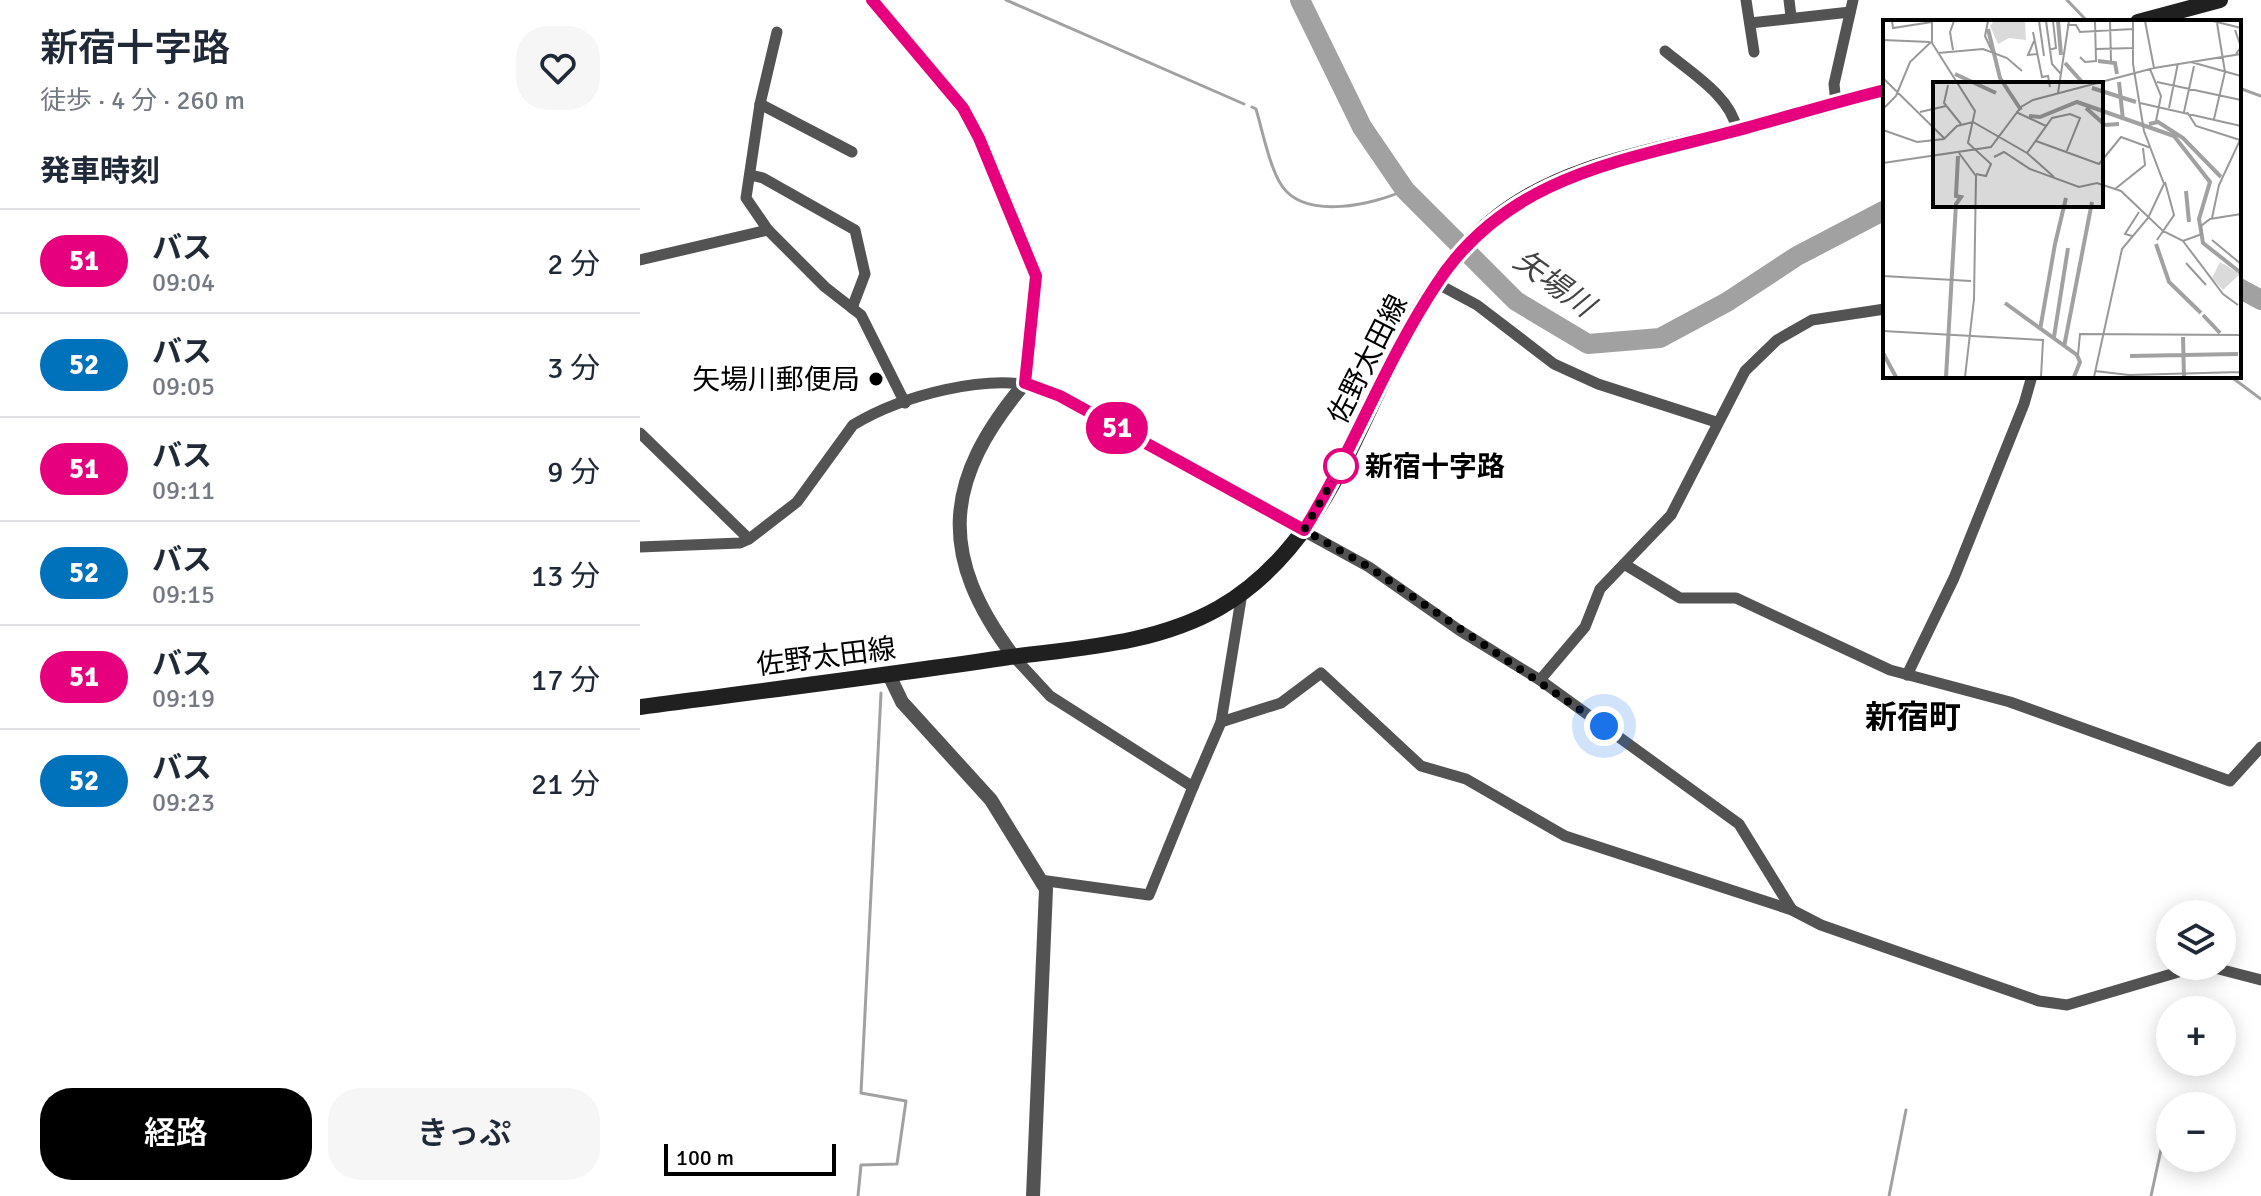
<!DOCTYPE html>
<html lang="ja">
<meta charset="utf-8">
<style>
:root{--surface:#fff;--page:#f6f6f7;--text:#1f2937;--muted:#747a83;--line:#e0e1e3;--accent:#000}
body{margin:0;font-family:Signika,"Noto Sans JP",sans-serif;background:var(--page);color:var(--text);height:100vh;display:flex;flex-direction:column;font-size:30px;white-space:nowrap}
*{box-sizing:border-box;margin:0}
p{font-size:26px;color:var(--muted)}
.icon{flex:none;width:44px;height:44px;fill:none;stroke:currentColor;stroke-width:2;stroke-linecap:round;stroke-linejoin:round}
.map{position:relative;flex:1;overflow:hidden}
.sheet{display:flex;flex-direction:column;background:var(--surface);width:640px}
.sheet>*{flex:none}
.badge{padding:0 16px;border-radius:26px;font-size:28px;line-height:52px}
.buttons{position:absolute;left:1516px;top:900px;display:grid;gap:16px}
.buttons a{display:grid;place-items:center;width:80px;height:80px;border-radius:50%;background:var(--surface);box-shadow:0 4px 20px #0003;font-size:40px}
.scale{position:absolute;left:24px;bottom:20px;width:172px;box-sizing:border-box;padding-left:8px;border:4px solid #000;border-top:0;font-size:22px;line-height:28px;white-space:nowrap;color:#000;-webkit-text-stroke:6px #fff;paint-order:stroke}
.you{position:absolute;width:40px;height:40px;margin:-20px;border:6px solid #fff;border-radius:50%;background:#1a73e8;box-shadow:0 0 0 12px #1a73e833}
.map>.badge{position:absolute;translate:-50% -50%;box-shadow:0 0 0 4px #fff}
h2{padding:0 40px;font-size:30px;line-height:72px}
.round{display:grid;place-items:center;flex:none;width:84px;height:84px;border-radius:32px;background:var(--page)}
.headline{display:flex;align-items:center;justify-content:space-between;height:136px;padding:0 40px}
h1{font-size:38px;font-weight:600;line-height:60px}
.action{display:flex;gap:16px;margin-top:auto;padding:16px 40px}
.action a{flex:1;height:92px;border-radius:32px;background:var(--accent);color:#fff;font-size:32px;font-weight:600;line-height:92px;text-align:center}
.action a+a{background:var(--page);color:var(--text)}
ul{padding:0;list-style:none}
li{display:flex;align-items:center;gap:24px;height:104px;padding:0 40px;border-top:2px solid var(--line)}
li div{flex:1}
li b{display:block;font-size:30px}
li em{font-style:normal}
li .badge{min-width:88px;font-weight:700;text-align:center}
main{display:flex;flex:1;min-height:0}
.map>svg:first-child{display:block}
</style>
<main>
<section class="sheet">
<div class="headline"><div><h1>新宿十字路</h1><p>徒歩 · 4 分 · 260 m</p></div><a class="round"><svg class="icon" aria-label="heart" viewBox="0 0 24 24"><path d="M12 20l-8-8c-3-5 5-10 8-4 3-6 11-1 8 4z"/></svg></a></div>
<h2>発車時刻</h2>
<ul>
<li><span class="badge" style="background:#e6007e;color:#fff">51</span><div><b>バス</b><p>09:04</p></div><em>2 分</em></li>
<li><span class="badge" style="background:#0072bc;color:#fff">52</span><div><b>バス</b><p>09:05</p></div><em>3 分</em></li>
<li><span class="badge" style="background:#e6007e;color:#fff">51</span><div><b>バス</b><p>09:11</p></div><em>9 分</em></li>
<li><span class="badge" style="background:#0072bc;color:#fff">52</span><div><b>バス</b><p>09:15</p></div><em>13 分</em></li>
<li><span class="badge" style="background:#e6007e;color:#fff">51</span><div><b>バス</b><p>09:19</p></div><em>17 分</em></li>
<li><span class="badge" style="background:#0072bc;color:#fff">52</span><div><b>バス</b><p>09:23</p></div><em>21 分</em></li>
</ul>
<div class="action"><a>経路</a><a>きっぷ</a></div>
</section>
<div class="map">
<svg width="1621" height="1196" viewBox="0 0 1621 1196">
<rect width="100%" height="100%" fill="#fff"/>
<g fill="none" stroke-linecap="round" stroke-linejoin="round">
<g stroke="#a1a1a1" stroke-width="3">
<path d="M 366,0 L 604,104"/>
<path d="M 1427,0 L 1448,22"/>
<path d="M 1599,88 L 1621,96"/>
<path d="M 612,107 L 616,109 C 622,129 630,169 642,186 C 666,221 735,204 765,190"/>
<path d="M 1590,376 L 1621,399"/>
<path d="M 218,1196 L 221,1165 L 257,1164 L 266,1101 L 221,1093 L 241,693"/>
<path d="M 1249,1196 L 1266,1110"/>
<path d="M 1511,1196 L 1522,1145"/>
</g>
<g stroke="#a1a1a1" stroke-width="20">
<path d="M 660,0 L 722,127 L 765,190 L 876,301 L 948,344 L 1020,338 L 1087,302 L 1157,256 L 1245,210"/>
<path d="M 1599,288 L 1621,300"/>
</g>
<g stroke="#535353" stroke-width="11">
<path d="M 232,0 L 323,108 L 339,138 L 392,267 L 397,286 L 385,383"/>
<path d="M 1106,0 L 1114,52"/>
<path d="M 1149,0 L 1151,16"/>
<path d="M 1110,23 L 1210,12"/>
<path d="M 137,32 L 120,104 L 106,198 L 128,230 L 185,287 L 221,315 L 265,403"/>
<path d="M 1025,51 C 1050,72 1091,96 1097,130"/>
<path d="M 1196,103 L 1194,84 L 1213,0"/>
<path d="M 120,104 L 212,152"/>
<path d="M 110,175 L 123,178 L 215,230 L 225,274 L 212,308"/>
<path d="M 0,260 L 128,230"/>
<path d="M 796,283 L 837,305 L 914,364 L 958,384 L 1076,422"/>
<path d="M 0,433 L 109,539"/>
<path d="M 0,547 L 100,543 L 109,539 L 157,502 L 213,425 C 261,396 348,372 403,388 L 729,567 L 819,630 L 900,680 L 1099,824 L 1152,910"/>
<path d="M 984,564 L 1040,598 L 1096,598 L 1250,670 L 1370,702 L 1590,781 L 1621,747"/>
<path d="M 374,657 L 410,696 L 553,787 L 509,895 L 400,880"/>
<path d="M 1267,675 L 1314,578 L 1384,404 L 1392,376"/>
<path d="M 900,680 L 945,627 L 960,589 L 1031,515 L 1105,371 L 1137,340 L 1172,320 L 1245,309"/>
<path d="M 581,722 L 641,703 L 681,673 L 781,766 L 826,779 L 925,836 L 1152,910 L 1181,925 L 1399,1001 L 1427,1005 L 1552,968 L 1571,967 L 1621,980"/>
<path d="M 553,787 L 581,722 L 602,593"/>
</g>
<g stroke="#535353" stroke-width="14">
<path d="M 374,657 C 297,555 303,480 385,383"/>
<path d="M 249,675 L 262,702 L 351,800 L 406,889 L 393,1196"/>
</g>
<g stroke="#202020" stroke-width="16">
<path d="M 1498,22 L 1580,0"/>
<path d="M 0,707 C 121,691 242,676 363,658 C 436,648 514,645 579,608 C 727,523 728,319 857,217 C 922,166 1008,153 1086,133 C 1140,120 1192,104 1245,90"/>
</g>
</g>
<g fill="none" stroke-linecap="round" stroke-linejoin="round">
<g stroke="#fff" stroke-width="18">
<path id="line" d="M 232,0 L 323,108 L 339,138 L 396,276 L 385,383 L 420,396 L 664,530 C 713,451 745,362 796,285 C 864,179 975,162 1087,133 C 1140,119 1192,103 1245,90"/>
</g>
<use href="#line" stroke="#e6007e" stroke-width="12"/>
<path stroke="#000" stroke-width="8" stroke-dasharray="0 14.4" d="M 701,466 L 664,530 L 729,567 L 964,726"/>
</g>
<circle fill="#000" stroke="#fff" stroke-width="3" cx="236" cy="379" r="8"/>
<circle fill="#fff" stroke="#e6007e" stroke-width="4" cx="701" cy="466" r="16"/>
<g text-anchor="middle" stroke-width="7" stroke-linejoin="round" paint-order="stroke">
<g font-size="28" fill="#000" stroke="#fff">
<text transform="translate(727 359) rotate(-63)" y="10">佐野太田線</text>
<text transform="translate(186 656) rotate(-7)" y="10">佐野太田線</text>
</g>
<g font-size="28" fill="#000" stroke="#fff" text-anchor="end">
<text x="220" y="389">矢場川郵便局</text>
</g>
<g font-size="28" font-weight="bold" fill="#000" stroke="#fff" text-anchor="start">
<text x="725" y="476">新宿十字路</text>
</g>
<g font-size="30" font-style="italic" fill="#424242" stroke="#fff">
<text transform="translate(914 283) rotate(36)" y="10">矢場川</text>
</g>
<g font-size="32" font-weight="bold" fill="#000" stroke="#fff">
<text x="1273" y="728">新宿町</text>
</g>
</g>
<g transform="translate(1243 20)">
<rect width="358" height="358" fill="#fff"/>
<path d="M 111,1 L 142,1 L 143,20 L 126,18 L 115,24 L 107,6 Z" fill="#dadada"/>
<path d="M 337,242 L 357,254 L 340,270 L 329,258 Z" fill="#dadada"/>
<path fill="none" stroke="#a1a1a1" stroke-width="4" d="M 175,1 L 178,35M 105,9 L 117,58 L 138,90M 215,41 L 232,43 L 234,54M 182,43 L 200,63M 72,54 L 113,73M 236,62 L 240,100M 209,68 L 253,82M 203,88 L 222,105 L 236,104M 146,96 L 157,97 L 194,82 L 291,116 L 327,162 L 316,199 L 320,223 L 358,253M 266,104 L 275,102 L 300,118 L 338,157M 303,171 L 306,202M 172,224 L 183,178M 273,224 L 286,262 L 318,293M 122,283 L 194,335 L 197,342 L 191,357M 320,295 L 337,313M 157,310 L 172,224M 171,317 L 185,228M 300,317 L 301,357M 181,327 L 209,182M 0,333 L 13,357M 247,336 L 355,334M 63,357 L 73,184 L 78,177 L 73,176 L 75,136"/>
<path fill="none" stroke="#999" stroke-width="2" d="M 9,1 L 10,8 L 49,2M 49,1 L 49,23 L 92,91 L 85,123 L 108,144 L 103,156 L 93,154M 105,1 L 102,16 L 109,31M 156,1 L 161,36M 163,1 L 169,44 L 178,54M 227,1 L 228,41M 262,1 L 271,48M 330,1 L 358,8M 184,5 L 193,5 L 197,12 L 250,9M 352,10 L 358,27 L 353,34M 150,12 L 159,57 L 165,56 L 167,67M 0,20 L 47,22M 151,21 L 145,35 L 154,34M 213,29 L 251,28M 70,30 L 67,12 L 71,1M 166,30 L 173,28 L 170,1M 55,33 L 100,29 L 124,38 L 139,51M 197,37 L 202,42 L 213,41 L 212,1M 308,42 L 358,56M 267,49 L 278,76 L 273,101M 0,58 L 61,118M 274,62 L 358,80M 65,65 L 61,83 L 78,104M 175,73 L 186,1M 257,83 L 358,106M 286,88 L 295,43M 0,89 L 13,76 L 27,42 L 48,22M 37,92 L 63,86M 133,92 L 163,106M 301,92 L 311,46M 304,92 L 313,106 L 357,120M 331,99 L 342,52 L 334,3M 0,110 L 34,122 L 61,119 L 74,106 L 90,102 L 144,133 L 171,157M 153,121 L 216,144 L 238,117 L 268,128M 76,133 L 93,156 L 91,279 L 82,357M 144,133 L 169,98 L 187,94 L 197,98 L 183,133M 111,137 L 121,132 L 147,149 L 196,167 L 214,163 L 238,171 L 280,211 L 300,221 L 319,214 L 318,206 L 327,199 L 358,194M 0,143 L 108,127 L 138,87 L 150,80 L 271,48 L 358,34M 232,169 L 262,145 L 260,128M 329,198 L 336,165 L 358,118M 249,216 L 242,214 L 256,192M 274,220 L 291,195 L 282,162M 329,220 L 358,244M 300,221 L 340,274 L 355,285M 303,243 L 323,265M 0,256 L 88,261M 0,311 L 160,320 L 158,357M 195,335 L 197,314 L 358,315M 212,351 L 246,355 L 357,352M 211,357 L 239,229 L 265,198 L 281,164 L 261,111 L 250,44 L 250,1M 357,357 L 358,277"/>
<path fill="#000" fill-opacity="0.15" stroke="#000" stroke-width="4" d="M 50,62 L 220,62 L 220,187 L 50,187 Z"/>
<rect width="358" height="358" fill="none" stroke="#000" stroke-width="4"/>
</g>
</svg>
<div class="buttons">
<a><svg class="icon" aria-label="layers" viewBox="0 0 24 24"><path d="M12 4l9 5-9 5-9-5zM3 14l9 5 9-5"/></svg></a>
<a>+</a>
<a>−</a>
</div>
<div class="scale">100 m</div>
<div class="you" style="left:964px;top:726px"></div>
<b class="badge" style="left:477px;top:428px;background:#e6007e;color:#fff">51</b>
</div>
</main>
